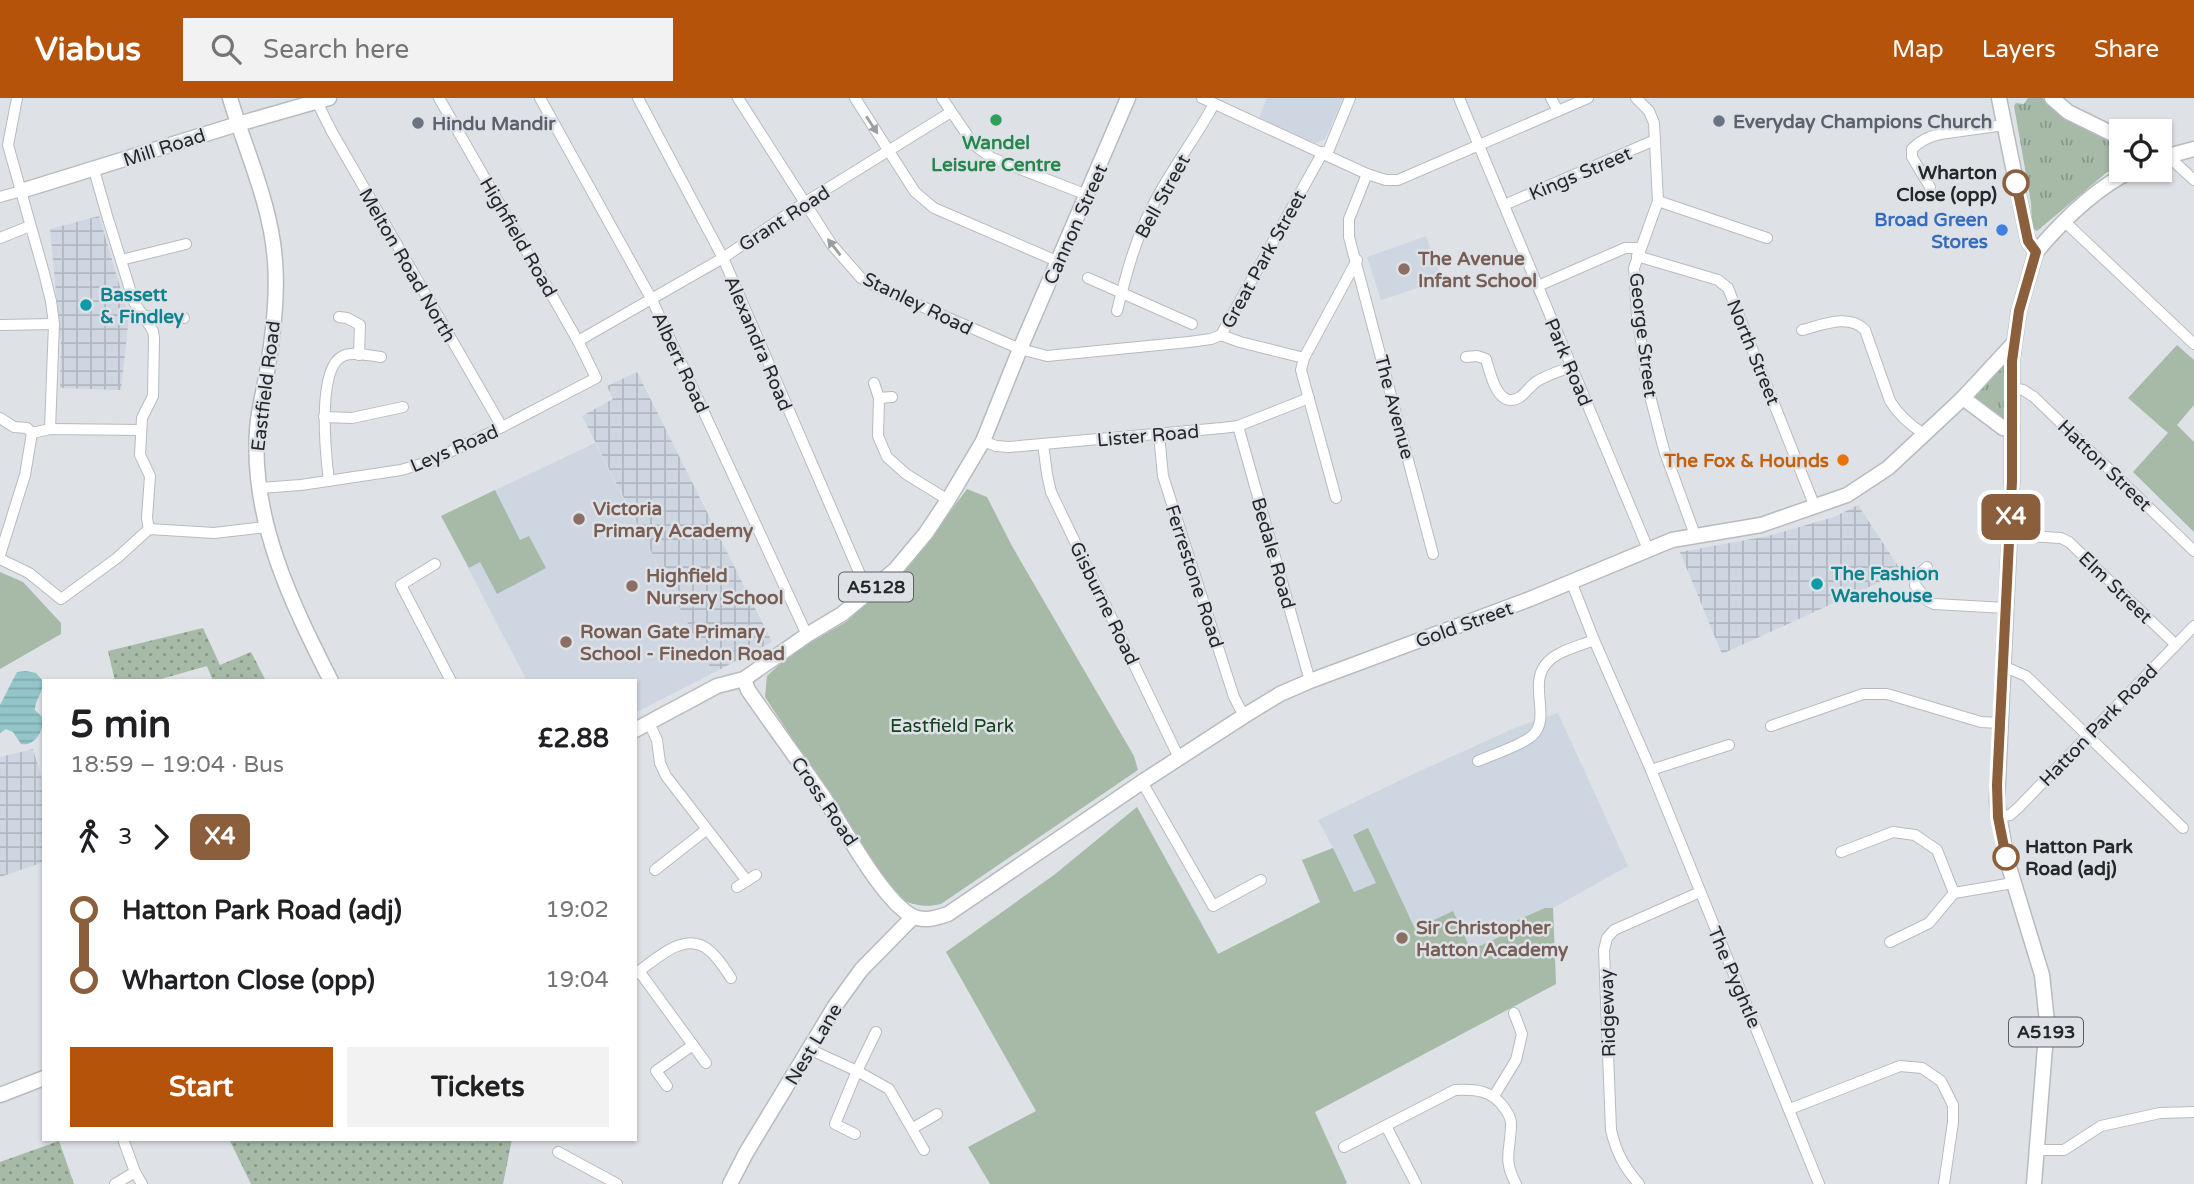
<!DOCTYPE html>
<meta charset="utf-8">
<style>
:root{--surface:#fff;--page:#f2f2f2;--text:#202124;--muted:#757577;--accent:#b45309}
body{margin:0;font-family:"Varela Round",sans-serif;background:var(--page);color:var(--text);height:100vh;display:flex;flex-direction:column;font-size:26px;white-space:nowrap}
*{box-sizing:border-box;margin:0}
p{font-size:23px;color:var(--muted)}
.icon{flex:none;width:38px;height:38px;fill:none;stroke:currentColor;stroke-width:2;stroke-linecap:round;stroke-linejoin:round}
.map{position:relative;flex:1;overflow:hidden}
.details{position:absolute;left:42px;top:581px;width:595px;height:462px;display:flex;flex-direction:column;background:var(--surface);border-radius:0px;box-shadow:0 2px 5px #0004}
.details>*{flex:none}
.badge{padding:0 14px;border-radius:10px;font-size:24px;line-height:46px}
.fabs{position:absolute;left:2109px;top:21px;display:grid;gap:14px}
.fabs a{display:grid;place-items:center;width:63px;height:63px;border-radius:0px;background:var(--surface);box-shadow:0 2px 5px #0004;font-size:35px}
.map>.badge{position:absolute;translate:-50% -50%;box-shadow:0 0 0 4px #fff}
.legs{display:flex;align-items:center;gap:10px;height:77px;padding:0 28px;font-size:23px}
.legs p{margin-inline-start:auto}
.summary{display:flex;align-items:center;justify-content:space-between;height:119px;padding:0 28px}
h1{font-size:38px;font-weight:700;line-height:52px}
.primary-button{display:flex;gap:14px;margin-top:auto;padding:14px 28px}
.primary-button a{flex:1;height:80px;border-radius:0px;background:var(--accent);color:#fff;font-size:28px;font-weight:700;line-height:80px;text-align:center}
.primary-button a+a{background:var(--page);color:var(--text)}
ul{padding:0 28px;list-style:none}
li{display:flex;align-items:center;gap:24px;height:70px;font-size:26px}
li i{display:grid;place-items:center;width:10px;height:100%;margin:0 9px;background:currentColor}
li i::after{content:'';width:18px;height:18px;margin:-9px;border:5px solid;border-radius:50%;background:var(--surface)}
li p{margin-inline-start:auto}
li:first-child i{background:linear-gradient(#0000 50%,currentColor 0)}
li:last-child i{background:linear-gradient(currentColor 50%,#0000 0)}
header{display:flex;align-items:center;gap:42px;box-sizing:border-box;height:98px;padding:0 35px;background:var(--accent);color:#fff}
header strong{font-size:33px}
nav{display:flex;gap:38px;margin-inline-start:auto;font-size:24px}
.search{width:490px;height:63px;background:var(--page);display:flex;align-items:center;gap:18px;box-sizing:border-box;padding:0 24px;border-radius:0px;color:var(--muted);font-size:26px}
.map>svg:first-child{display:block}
</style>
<header>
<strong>Viabus</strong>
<div class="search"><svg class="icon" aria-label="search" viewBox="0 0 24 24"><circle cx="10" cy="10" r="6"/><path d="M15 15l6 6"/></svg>Search here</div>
<nav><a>Map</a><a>Layers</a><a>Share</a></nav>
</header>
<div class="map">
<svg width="2194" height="1086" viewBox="0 0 2194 1086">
<defs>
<pattern id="industrial-grid" width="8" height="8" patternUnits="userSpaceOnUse" patternTransform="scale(1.75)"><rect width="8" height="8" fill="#ced6e1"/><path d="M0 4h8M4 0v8" fill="none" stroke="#b1b8c1"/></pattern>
<pattern id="grass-tufts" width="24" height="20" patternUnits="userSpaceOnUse" patternTransform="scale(1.75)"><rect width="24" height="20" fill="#a6baa7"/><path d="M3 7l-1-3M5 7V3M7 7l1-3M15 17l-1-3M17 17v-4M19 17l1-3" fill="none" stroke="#879788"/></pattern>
<pattern id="garden-dots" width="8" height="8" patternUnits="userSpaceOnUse" patternTransform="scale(1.75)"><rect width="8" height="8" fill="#a6baa7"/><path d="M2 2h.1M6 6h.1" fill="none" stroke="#879788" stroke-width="1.8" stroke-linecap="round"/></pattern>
<pattern id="water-rules" width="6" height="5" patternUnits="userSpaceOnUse" patternTransform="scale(1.75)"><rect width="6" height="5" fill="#93c5c9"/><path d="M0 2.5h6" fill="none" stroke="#7fa9ad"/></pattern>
</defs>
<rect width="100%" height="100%" fill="#dee2e7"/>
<g fill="#ced6e1">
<path d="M 1267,0 L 1343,0 L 1325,41 L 1316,45 L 1257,25 Z"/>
<path d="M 1426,138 L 1442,182 L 1381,202 L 1367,159 Z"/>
<path d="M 595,345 L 713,575 L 635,615 L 635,583 L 527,583 L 441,418 Z"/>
<path d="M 1558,615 L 1628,768 L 1553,810 L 1556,886 L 1308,1018 L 946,854 L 1054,777 L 1137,709 L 1219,856 L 1320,804 L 1302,762 L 1333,750 L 1318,722 L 1409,678 L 1517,629 Z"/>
</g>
<g fill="url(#industrial-grid)">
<path d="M 99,118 L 129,219 L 121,292 L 60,290 L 61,247 L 50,131 Z"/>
<path d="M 637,274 L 772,544 L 713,575 L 582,318 L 613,301 L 607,288 Z"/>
<path d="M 1858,407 L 1902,474 L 1722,556 L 1680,454 L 1768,438 L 1834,419 Z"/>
<path d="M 33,651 L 44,688 L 44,764 L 0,779 L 0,659 Z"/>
</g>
<g fill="url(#grass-tufts)">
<path d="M 2028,0 L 2042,0 L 2071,20 L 2121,45 L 2121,68 L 2106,75 L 2037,133 L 2032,130 L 2031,105 L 2014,8 L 2016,5 L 2024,6 Z"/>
<path d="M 2008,257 L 2008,325 L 1969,299 Z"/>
</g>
<g fill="#a6baa7">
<path d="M 2177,247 L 2194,262 L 2194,307 L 2177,327 L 2194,344 L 2194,434 L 2133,374 L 2168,335 L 2128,300 Z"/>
<path d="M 967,391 L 987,399 L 1012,448 L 1134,658 L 1138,672 L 941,806 C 924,810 913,807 897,800 L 765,599 L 767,578 L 792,555 L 846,524 L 913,464 Z"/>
<path d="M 495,392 L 520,442 L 529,438 L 546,470 L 497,496 L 480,464 L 469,470 L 441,418 Z"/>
<path d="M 0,474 L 23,484 L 61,525 L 61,536 L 0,571 Z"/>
<path d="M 1137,709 L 1218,856 L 1320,804 L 1302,762 L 1333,750 L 1354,794 L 1376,785 L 1353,737 L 1368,730 L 1415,831 L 1453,813 L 1471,852 L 1506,836 L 1502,829 L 1545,810 L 1553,810 L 1556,886 L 1315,1014 L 1347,1085 L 1345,1086 L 990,1086 L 968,1049 L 1036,1013 L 946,854 L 1054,777 Z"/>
</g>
<g fill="url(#garden-dots)">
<path d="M 203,530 L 220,567 L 251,554 L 266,583 L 213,583 L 207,568 L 154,583 L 115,583 L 108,553 Z"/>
<path d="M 229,1041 L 512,1041 L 503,1086 L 251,1086 Z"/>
<path d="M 59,1043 L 74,1086 L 0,1086 L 0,1064 Z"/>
</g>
<path fill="url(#water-rules)" d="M 26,573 L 36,575 L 43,583 C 42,598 36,599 35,612 L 43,620 C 44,632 35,649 21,646 L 13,634 L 6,631 L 0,635 L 0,607 L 17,574 Z"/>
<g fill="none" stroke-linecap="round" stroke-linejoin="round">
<g stroke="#b7bbc0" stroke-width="12">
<g id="street">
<path d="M 17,0 L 8,47 L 44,175 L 51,203 L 54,226 L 50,331"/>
<path d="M 315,0 L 332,34 L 502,329"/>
<path d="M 540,0 L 652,202 L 807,537"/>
<path d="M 638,0 L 723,160 L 862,481 L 872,492"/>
<path d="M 738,0 L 832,147 L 861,180 L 877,189 L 1020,251 L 1047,258 L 1189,244 L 1211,241 L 1221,237 L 1323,54"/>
<path d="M 855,0 L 915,94 L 934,110 L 1059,164"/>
<path d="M 942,0 L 974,47 L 992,60 L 1087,97"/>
<path d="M 1202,0 L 1367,76 L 1386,82 L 1398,82 L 1588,0"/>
<path d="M 1459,0 L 1648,451"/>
<path d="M 1551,0 L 1558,13"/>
<path d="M 1636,0 L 1649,13 L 1654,25 L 1658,103 L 1634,170 L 1637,217 L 1649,294 L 1664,352 L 1695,437"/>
<path d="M 1327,56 L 1350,0"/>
<path d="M 2167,57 L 2194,82"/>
<path d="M 94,72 L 108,121"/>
<path d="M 1367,76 L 1349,121 L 1349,139 L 1433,456"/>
<path d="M 1930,89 L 1912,59 L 1912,51 C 1919,44 1930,38 1940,36 L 2004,27"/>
<path d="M 0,99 L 21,93"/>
<path d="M 1658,103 L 1767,140"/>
<path d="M 1504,107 L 1655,42"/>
<path d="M 2064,123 L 2194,246"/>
<path d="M 109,124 L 134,204 L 153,233 L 154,240 L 153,298 L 142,320 L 140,357 L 150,378 L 147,420 L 149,431"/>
<path d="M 0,140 L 30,128"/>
<path d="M 1637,158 L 1718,182 L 1728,190 L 1815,409"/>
<path d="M 121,162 L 186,146"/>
<path d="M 1088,180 L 1192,226"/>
<path d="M 1538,188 L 1625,150 L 1640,150"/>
<path d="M 1117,213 C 1126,177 1135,142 1152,109 C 1170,73 1195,41 1214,6"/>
<path d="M 143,218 L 184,220"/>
<path d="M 339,219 L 347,220 L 360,227 L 359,257"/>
<path d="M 0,227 L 54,226"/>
<path d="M 1802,232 C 1822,227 1849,215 1865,232 L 1890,303 C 1899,318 1910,327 1924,336"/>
<path d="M 1221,237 L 1240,244 L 1304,260"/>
<path d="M 578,243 L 723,160 L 804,105 L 951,14"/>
<path d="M 1466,259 L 1477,258 L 1486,261 C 1490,275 1498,313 1520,299 C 1526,295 1530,288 1536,284 C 1546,277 1560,273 1571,269"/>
<path d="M 874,285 L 879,300 L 878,338 L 887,359 L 906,376 L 948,402"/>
<path d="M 2011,290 L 2023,292 L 2034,299 L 2194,453"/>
<path d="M 879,300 L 892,299"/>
<path d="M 324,319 L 352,320 L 403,309"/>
<path d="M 0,320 L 14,329 L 27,330 L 32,335"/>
<path d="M 1238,328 L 1310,583"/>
<path d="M 32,335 L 50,331 L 141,332"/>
<path d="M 1159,336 L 1163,378 L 1234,599 L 1244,618"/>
<path d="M 983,343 L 996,348 L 1009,349 L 1222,330 L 1238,328 L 1309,300"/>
<path d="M 1043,346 L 1047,376 L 1051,394 L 1179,660"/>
<path d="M 329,383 C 326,359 316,270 343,258 C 353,253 370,258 381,259"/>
<path d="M 260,390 L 301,387 L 401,372 L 431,363 L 502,329 L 596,280 L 578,243 L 439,0"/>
<path d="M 1336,400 L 1301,272 L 1304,260 L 1357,162"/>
<path d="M 2010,437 L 2061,440 L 2069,444 L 2176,547"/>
<path d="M 0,457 L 25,377 L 32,335"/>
<path d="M 0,461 L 29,475 L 61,501 L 117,460 L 149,431 L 214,435 L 266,429"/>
<path d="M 435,466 L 401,487 L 451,583"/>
<path d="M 1927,469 L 1916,479 L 1915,487 L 1928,503 L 1934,506 L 2006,510"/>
<path d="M 1571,483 L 1594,542 L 1651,672 L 1819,1086"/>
<path d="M 2003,568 L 2026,578 L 2183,730"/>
<path d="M 649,625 L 657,642 L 660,665 L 666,678 L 747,783"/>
<path d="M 1771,628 L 1863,596 L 1887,596 L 1981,624 L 2000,625"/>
<path d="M 1478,663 C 1494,656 1520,648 1532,638 C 1552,621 1528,587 1546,566 C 1556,553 1580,548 1594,542"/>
<path d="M 1651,672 L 1729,647"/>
<path d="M 1142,684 L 1213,808 L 1261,782"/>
<path d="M 1998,719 L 2010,717 L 2019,709 L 2194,528"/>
<path d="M 1841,754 L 1893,734 L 1915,737 L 1937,752 L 1954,795 L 1929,825 L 1890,844"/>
<path d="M 655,772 L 706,732"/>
<path d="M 737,789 L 756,777"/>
<path d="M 1954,795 L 2013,785"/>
<path d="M 639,873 L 706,965"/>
<path d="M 635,876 C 657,861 686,830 711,854 C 719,861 725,871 731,880"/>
<path d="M 809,951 L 857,973 L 889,991 L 924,1052"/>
<path d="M 667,988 L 656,973 L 693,947"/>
<path d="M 1494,998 L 1516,962 L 1522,936 L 1514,915"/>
<path d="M 1790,1011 L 1900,968 L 1922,970 L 1941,983 L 1953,1007 L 1953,1024 L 1944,1086"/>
<path d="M 1386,1028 L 1416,1086"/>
<path d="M 913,1030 L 937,1016"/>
<path d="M 855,1036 L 835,1026 L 857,973 L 876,934"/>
<path d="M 123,1041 L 135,1074 L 142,1086"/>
<path d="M 1344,1049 L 1455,992 C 1475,991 1493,992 1505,1011 C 1508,1015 1511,1020 1511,1026 C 1511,1052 1502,1060 1516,1086"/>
<path d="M 2037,1052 L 2064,1052 L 2101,1028 L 2160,1015 L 2194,1014"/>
<path d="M 558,1054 L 617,1086"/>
<path d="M 115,1086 L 135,1074"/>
<path d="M 1639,1086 C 1624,1069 1616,1054 1611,1032 L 1604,852 L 1607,840 L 1614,832 L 1700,794"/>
</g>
</g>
<g stroke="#b7bbc0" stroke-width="17">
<g id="secondary">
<path d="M 230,0 C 246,54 271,106 275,163 C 278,199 273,238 267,274 C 264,293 258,312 257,332 C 251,422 291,504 331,583"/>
<path d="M 2052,0 L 2068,14 L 2121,40"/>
<path d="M 2160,60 L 2194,51"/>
<path d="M 21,93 L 238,26 L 329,0"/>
<path d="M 2036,154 C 2063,122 2095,90 2133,72"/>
<path d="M 1963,300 L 2003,330 L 2012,332"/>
<path d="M 744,581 L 748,592 C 773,628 798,662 823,698 C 843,728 882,802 912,818 C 924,824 936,820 948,816 L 1142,684 L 1244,618 L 1280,596 L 1310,583 L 1530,501 L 1672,442 L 1761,427 L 1847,397 L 1888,370 L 1963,300 L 2013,246"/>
<path d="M 730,1086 L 746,1055 L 835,908 L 861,872 L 913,819"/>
</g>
</g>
<g stroke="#b7bbc0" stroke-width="17">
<g id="primary">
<path d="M 1999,0 L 2028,143 L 2036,154 L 2019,213 L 2012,263 L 2012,383 L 1997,704 L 2006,759 L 2042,877 L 2047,924 L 2034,1086"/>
<path d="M 635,632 L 717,588 L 744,581 L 807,537 L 842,516 L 895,472 L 926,435 L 948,402 L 983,343 L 1020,251 L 1128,0"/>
<path d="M 0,997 L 44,980"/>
</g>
</g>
<use href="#street" stroke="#fff" stroke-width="10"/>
<use href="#secondary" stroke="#fff" stroke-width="14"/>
<use href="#primary" stroke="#fff" stroke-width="14"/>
</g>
<defs><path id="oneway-solid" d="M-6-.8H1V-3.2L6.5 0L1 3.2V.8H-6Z" transform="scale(1.75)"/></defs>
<g fill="#9d9e9f">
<use href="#oneway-solid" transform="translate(872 27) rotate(57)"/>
<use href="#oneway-solid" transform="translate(834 149) rotate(-128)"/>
</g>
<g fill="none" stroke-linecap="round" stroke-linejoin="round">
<g stroke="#fff" stroke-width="16">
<path id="line-1" d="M 2006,759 L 1998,719 L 1997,687 L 2012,383 L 2012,263 L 2019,213 L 2036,154 L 2028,143 L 2016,85"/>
</g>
<use href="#line-1" stroke="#8b5e3c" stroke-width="10"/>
</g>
<circle fill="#2e9e5b" stroke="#dee2e7" stroke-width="2.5" cx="996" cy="22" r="7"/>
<g fill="#6b7280" stroke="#dee2e7" stroke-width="2.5">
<circle cx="1719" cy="23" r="7"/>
<circle cx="418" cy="25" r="7"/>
</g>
<g fill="#fff" stroke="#8b5e3c" stroke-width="3.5">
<circle cx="2016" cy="85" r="12"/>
<circle cx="2006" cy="759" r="12"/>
</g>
<circle fill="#3f7fe0" stroke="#dee2e7" stroke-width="2.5" cx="2002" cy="132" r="7"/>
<g fill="#8d6e63" stroke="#dee2e7" stroke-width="2.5">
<circle cx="1404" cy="171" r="7"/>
<circle cx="579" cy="421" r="7"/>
<circle cx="632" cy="488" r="7"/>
<circle cx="566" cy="544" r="7"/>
<circle cx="1402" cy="840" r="7"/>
</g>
<g fill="#0f9aa8" stroke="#dee2e7" stroke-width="2.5">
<circle cx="86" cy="207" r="7"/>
<circle cx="1817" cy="486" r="7"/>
</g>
<circle fill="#e8710a" stroke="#dee2e7" stroke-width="2.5" cx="1843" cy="362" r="7"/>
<g text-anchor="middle" stroke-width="5" stroke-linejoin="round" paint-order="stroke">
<g fill="#dee2e7" stroke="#5c5f62" stroke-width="2">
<rect x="839" y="474.5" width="74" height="29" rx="5"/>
<rect x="2009" y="919.5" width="74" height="29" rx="5"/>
</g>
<g font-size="18" font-weight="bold" fill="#252729">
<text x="876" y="495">A5128</text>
<text x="2046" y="940">A5193</text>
</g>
<g font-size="19" font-weight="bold" fill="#5b616d" stroke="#dee2e7" text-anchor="start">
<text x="1733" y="30">Everyday Champions Church</text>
<text x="432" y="32">Hindu Mandir</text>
</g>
<g font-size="19" font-weight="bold" fill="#27864d" stroke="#dee2e7">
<text x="996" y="51">Wandel<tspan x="996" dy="22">Leisure Centre</tspan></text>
</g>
<g font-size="19" fill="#252729" stroke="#dee2e7">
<text transform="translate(164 49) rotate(-18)" y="7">Mill Road</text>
<text transform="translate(1580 75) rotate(-23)" y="7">Kings Street</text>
<text transform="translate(1162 98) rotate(-61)" y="7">Bell Street</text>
<text transform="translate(784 120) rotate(-33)" y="7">Grant Road</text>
<text transform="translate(1075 126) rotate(-66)" y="7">Cannon Street</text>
<text transform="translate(519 139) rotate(60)" y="7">Highfield Road</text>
<text transform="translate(1263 161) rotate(-61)" y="7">Great Park Street</text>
<text transform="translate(408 167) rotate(60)" y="7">Melton Road North</text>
<text transform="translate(918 205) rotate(26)" y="7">Stanley Road</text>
<text transform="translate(1644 237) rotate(83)" y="7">George Street</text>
<text transform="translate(759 245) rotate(67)" y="7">Alexandra Road</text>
<text transform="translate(1754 254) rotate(68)" y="7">North Street</text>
<text transform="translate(681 264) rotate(65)" y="7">Albert Road</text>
<text transform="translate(1569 264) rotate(67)" y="7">Park Road</text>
<text transform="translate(265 288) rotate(-83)" y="7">Eastfield Road</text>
<text transform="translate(1395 309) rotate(75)" y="7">The Avenue</text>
<text transform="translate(1148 337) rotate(-5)" y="7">Lister Road</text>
<text transform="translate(454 350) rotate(-23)" y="7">Leys Road</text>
<text transform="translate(2105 367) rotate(44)" y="7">Hatton Street</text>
<text transform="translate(1274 455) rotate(74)" y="7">Bedale Road</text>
<text transform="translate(1195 478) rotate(72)" y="7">Ferrestone Road</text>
<text transform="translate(2116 489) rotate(44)" y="7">Elm Street</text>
<text transform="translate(1105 505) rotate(64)" y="7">Gisburne Road</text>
<text transform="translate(1464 526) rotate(-20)" y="7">Gold Street</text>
<text transform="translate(2098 627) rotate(-46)" y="7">Hatton Park Road</text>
<text transform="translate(825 703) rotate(56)" y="7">Cross Road</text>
<text transform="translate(1735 879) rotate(67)" y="7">The Pyghtle</text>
<text transform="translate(1607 915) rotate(-92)" y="7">Ridgeway</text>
<text transform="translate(813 946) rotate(-59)" y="7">Nest Lane</text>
</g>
<g font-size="19" font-weight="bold" fill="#252729" stroke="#dee2e7" text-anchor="end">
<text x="1997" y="81">Wharton<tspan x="1997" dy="22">Close (opp)</tspan></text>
<text x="2025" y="755" text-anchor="start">Hatton Park<tspan x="2025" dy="22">Road (adj)</tspan></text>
</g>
<g font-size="19" font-weight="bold" fill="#366cbe" stroke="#dee2e7" text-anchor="end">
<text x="1988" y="128">Broad Green<tspan x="1988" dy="22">Stores</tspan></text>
</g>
<g font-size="19" font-weight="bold" fill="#785e54" stroke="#dee2e7" text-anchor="start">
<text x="1418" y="167">The Avenue<tspan x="1418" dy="22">Infant School</tspan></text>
<text x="593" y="417">Victoria<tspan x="593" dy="22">Primary Academy</tspan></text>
<text x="646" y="484">Highfield<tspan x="646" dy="22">Nursery School</tspan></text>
<text x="580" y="540">Rowan Gate Primary<tspan x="580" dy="22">School - Finedon Road</tspan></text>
<text x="1416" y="836">Sir Christopher<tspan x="1416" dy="22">Hatton Academy</tspan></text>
</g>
<g font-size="19" font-weight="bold" fill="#0d838f" stroke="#dee2e7" text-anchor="start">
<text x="100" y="203">Bassett<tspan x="100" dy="22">&amp; Findley</tspan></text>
<text x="1831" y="482">The Fashion<tspan x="1831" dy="22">Warehouse</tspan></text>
</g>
<g font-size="19" font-weight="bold" fill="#c56008" stroke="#dee2e7" text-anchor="end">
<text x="1829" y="369">The Fox &amp; Hounds</text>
</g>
<g font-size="19" fill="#14431d" stroke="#dee2e7">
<text x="952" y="634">Eastfield Park</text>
</g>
</g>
</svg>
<div class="fabs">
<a><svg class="icon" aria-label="locate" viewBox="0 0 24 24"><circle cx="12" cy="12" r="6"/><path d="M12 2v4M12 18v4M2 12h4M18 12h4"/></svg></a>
</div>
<b class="badge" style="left:2011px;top:419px;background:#8b5e3c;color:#fff">X4</b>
<section class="details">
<div class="summary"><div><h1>5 min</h1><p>18:59 – 19:04 · Bus</p></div><b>£2.88</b></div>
<div class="legs"><svg class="icon" aria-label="walk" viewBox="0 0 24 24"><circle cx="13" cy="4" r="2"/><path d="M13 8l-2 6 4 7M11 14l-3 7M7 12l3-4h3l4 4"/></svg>3<svg class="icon" aria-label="forward" viewBox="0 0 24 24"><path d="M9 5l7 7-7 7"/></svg><b class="badge" style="background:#8b5e3c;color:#fff">X4</b></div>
<ul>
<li><i style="color:#8b5e3c"></i><b>Hatton Park Road (adj)</b><p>19:02</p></li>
<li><i style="color:#8b5e3c"></i><b>Wharton Close (opp)</b><p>19:04</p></li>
</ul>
<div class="primary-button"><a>Start</a><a>Tickets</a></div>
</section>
</div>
